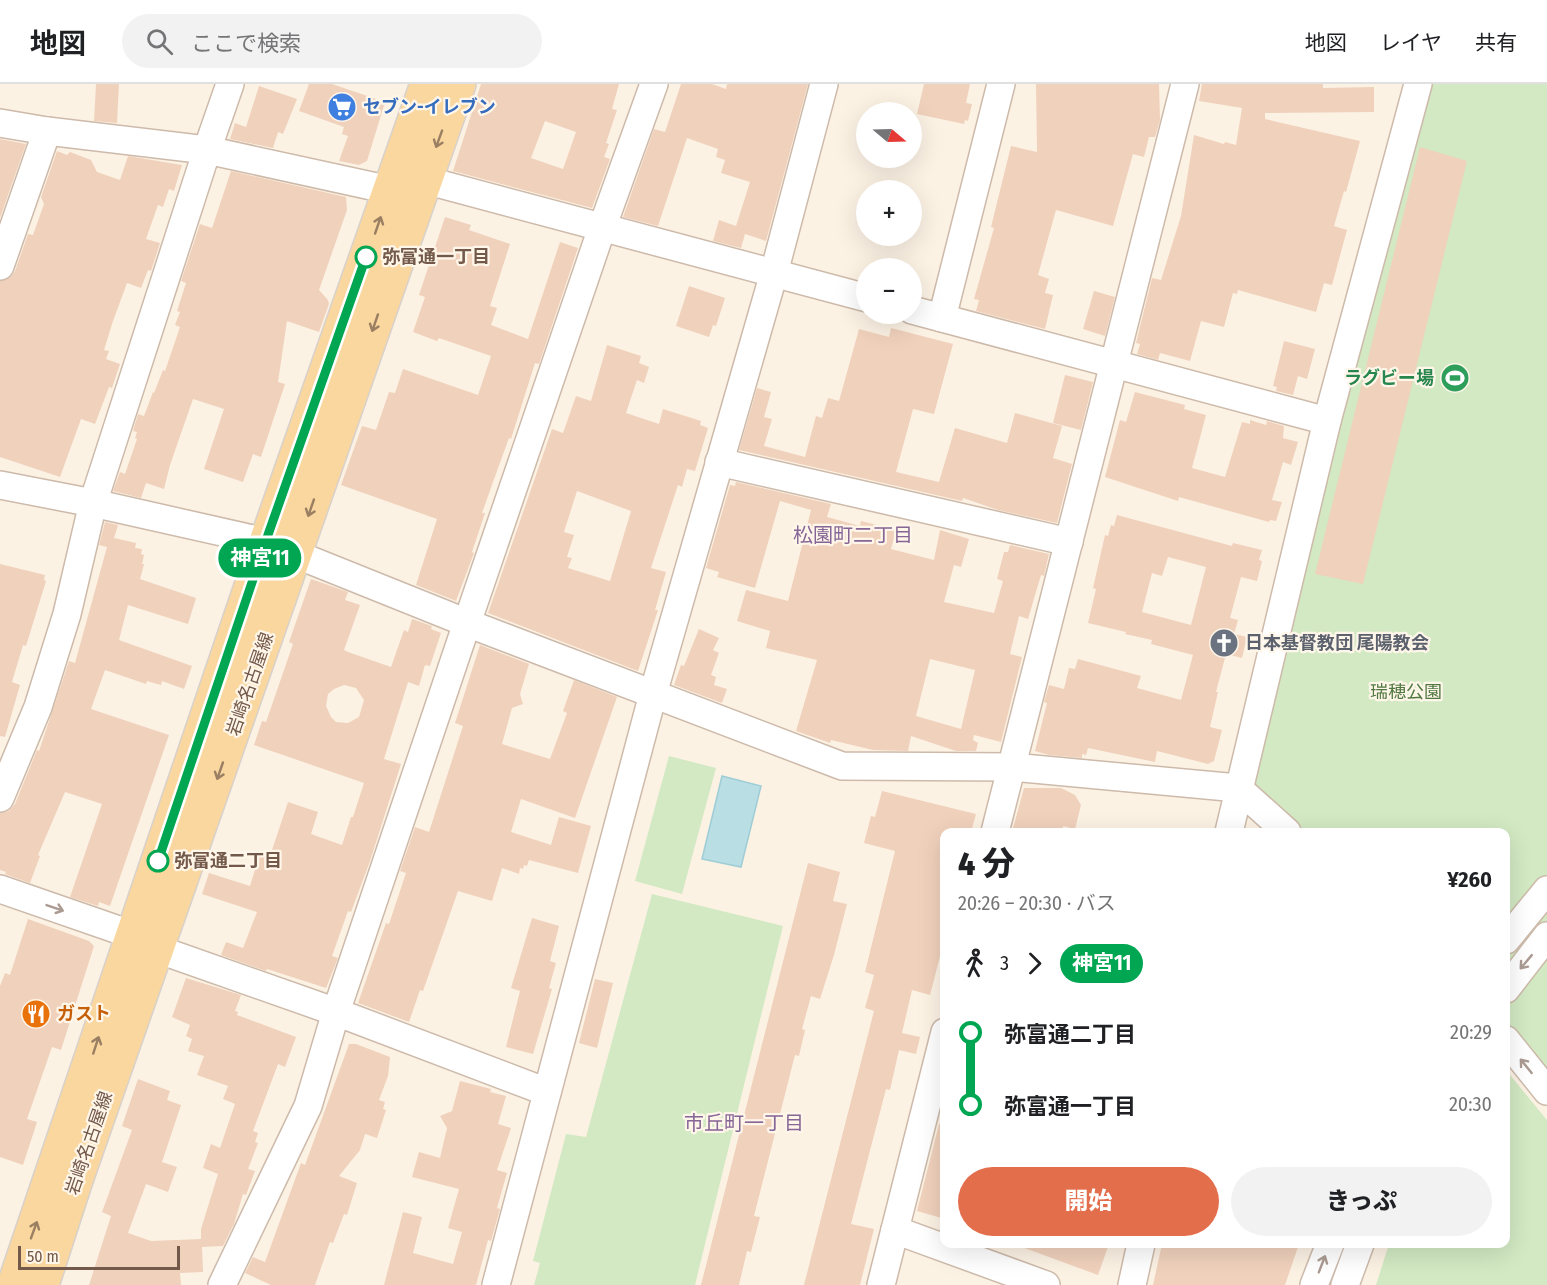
<!DOCTYPE html>
<html lang="ja">
<meta charset="utf-8">
<style>
:root{--surface:#fff;--page:#f2f2f2;--text:#202124;--muted:#757577;--line:#e0e0e0;--accent:#e36e4c}
body{margin:0;font-family:"Fira Sans Condensed","Noto Sans JP",sans-serif;background:var(--page);color:var(--text);height:100vh;display:flex;flex-direction:column;font-size:22px;white-space:nowrap}
*{box-sizing:border-box;margin:0}
p{font-size:20px;color:var(--muted)}
.icon{flex:none;width:33px;height:33px;fill:none;stroke:currentColor;stroke-width:2;stroke-linecap:round;stroke-linejoin:round}
.map{position:relative;flex:1;overflow:hidden}
.side{position:absolute;left:940px;top:744px;width:570px;height:420px;display:flex;flex-direction:column;background:var(--surface);border-radius:12px;box-shadow:0 6px 24px #0002}
.side>*{flex:none}
.badge{padding:0 12px;border-radius:20px;font-size:21px;line-height:39px}
.needle{width:39px;rotate:109deg}
.buttons{position:absolute;left:856px;top:18px;display:grid;gap:12px}
.buttons a{display:grid;place-items:center;width:66px;height:66px;border-radius:50%;background:var(--surface);box-shadow:0 6px 24px #0002;font-size:30px}
.scale{position:absolute;left:18px;bottom:15px;width:162px;box-sizing:border-box;padding-left:6px;border:3px solid #73594a;border-top:0;font-size:16px;line-height:21px;white-space:nowrap;color:#73594a;-webkit-text-stroke:4px #fff6ea;paint-order:stroke}
.map>.badge{position:absolute;translate:-50% -50%;box-shadow:0 0 0 3px #fff}
.legs{display:flex;align-items:center;gap:9px;height:66px;padding:0 18px;font-size:20px}
.legs p{margin-inline-start:auto}
.overview{display:flex;align-items:center;justify-content:space-between;height:102px;padding:0 18px}
h1{font-size:33px;font-weight:800;line-height:45px}
.action{display:flex;gap:12px;margin-top:auto;padding:12px 18px}
.action a{flex:1;height:69px;border-radius:36px;background:var(--accent);color:#fff;font-size:24px;font-weight:800;line-height:69px;text-align:center}
.action a+a{background:var(--page);color:var(--text)}
ul{padding:0 18px;list-style:none}
li{display:flex;align-items:center;gap:21px;height:72px;font-size:22px}
li i{display:grid;place-items:center;width:9px;height:100%;margin:0 8px;background:currentColor}
li i::after{content:'';width:15px;height:15px;margin:-8px;border:4px solid;border-radius:50%;background:var(--surface)}
li p{margin-inline-start:auto}
li:first-child i{background:linear-gradient(#0000 50%,currentColor 0)}
li:last-child i{background:linear-gradient(currentColor 50%,#0000 0)}
header{display:flex;align-items:center;gap:36px;box-sizing:border-box;height:84px;padding:0 30px;background:var(--surface);border-bottom:2px solid var(--line)}
header strong{font-size:28px}
nav{display:flex;gap:33px;margin-inline-start:auto;font-size:21px}
.search{width:420px;height:54px;background:var(--page);display:flex;align-items:center;gap:15px;box-sizing:border-box;padding:0 21px;border-radius:33px;color:var(--muted);font-size:22px}
.map>svg:first-child{display:block}
</style>
<header>
<strong>地図</strong>
<div class="search"><svg class="icon" aria-label="search" viewBox="0 0 24 24"><circle cx="10" cy="10" r="6"/><path d="M15 15l6 6"/></svg>ここで検索</div>
<nav><a>地図</a><a>レイヤ</a><a>共有</a></nav>
</header>
<div class="map">
<svg width="1547" height="1201" viewBox="0 0 1547 1201">
<rect width="100%" height="100%" fill="#fcf2e4"/>
<g fill="#d2e9c3">
<path d="M 1418,0 L 1547,0 L 1547,1007 L 1506,956 L 1506,748 L 1287,748 L 1238,704 Z"/>
<path d="M 669,672 L 716,684 L 682,810 L 635,797 Z"/>
<path d="M 652,810 L 783,842 L 695,1201 L 534,1201 L 540,1179 L 533,1177 L 566,1050 L 586,1053 Z"/>
<path d="M 1506,986 L 1547,1036 L 1547,1201 L 1376,1201 L 1389,1160 L 1506,1160 Z"/>
</g>
<path fill="#b9dee4" stroke="#9fcdd6" stroke-width="1.5" d="M 722,692 L 761,702 L 741,783 L 702,775 Z"/>
<g fill="#f0d1bc" fill-rule="evenodd">
<path d="M 96,0 L 119,0 L 117,39 L 94,37 Z"/>
<path d="M 309,0 L 332,0 L 385,18 L 367,77 L 359,81 L 339,77 L 348,52 L 342,50 L 344,43 L 299,27 Z"/>
<path d="M 481,0 L 619,0 L 612,25 L 617,26 L 606,59 L 609,60 L 604,73 L 610,75 L 592,124 L 453,87 ZM 545,37 L 576,48 L 563,85 L 531,74 Z"/>
<path d="M 681,0 L 712,0 L 726,5 L 727,0 L 808,0 L 766,157 L 745,150 L 741,164 L 713,157 L 719,136 L 736,142 L 750,98 L 721,89 L 725,76 L 716,73 L 718,65 L 687,54 L 658,142 L 623,133 L 654,45 L 665,48 Z"/>
<path d="M 924,0 L 970,0 L 966,19 L 972,20 L 968,37 L 965,36 L 964,40 L 917,30 Z"/>
<path d="M 1036,0 L 1159,0 L 1160,36 L 1155,53 L 1149,53 L 1144,73 L 1133,70 L 1113,142 L 1056,126 L 1038,191 L 1049,195 L 1045,209 L 1053,211 L 1045,245 L 976,227 L 979,216 L 974,215 L 994,144 L 991,143 L 1011,62 L 1037,68 Z"/>
<path d="M 1202,0 L 1323,0 L 1323,4 L 1374,3 L 1374,28 L 1265,29 L 1265,35 L 1360,57 L 1346,108 L 1344,107 L 1334,142 L 1347,146 L 1332,201 L 1324,199 L 1316,228 L 1238,206 L 1237,210 L 1233,209 L 1224,243 L 1201,237 L 1190,277 L 1160,269 L 1158,276 L 1137,270 L 1140,260 L 1136,259 L 1152,194 L 1161,196 L 1181,132 L 1194,51 L 1224,60 L 1225,58 L 1236,61 L 1242,24 L 1199,17 Z"/>
<path d="M 259,2 L 297,15 L 283,50 L 278,48 L 273,64 L 230,55 L 235,39 L 246,43 Z"/>
<path d="M 0,55 L 26,60 L 0,134 Z"/>
<path d="M 1420,63 L 1467,77 L 1363,500 L 1315,490 Z"/>
<path d="M 57,67 L 67,71 L 70,68 L 91,76 L 97,88 L 120,96 L 128,72 L 182,81 L 174,107 L 169,105 L 163,123 L 158,121 L 146,155 L 160,159 L 151,187 L 148,186 L 141,204 L 127,199 L 113,237 L 104,266 L 109,267 L 106,275 L 120,280 L 112,304 L 109,303 L 95,340 L 81,335 L 60,393 L 0,373 L 0,197 L 11,193 L 15,187 L 28,150 L 33,151 L 44,120 L 41,113 Z"/>
<path d="M 231,87 L 346,113 L 347,126 L 319,206 L 328,216 L 329,220 L 319,248 L 287,237 L 278,298 L 285,300 L 261,373 L 253,370 L 243,398 L 204,385 L 224,325 L 193,315 L 170,381 L 164,405 L 146,399 L 141,414 L 113,407 L 120,388 L 125,390 L 137,355 L 135,354 L 137,348 L 133,347 L 138,330 L 144,332 L 153,308 L 154,309 L 163,286 L 165,287 L 180,243 L 175,241 L 180,228 L 177,227 L 186,199 L 181,197 L 200,140 L 212,144 Z"/>
<path d="M 445,133 L 471,141 L 469,146 L 510,160 L 490,222 L 497,224 L 491,241 L 528,255 L 560,158 L 578,164 L 539,280 L 535,279 L 511,355 L 509,354 L 497,387 L 482,429 L 485,429 L 472,468 L 474,469 L 456,517 L 416,501 L 437,435 L 341,401 L 362,342 L 376,346 L 389,308 L 395,309 L 403,285 L 478,311 L 491,272 L 439,254 L 437,257 L 413,248 L 425,213 L 419,211 Z"/>
<path d="M 689,202 L 725,214 L 716,242 L 713,241 L 709,253 L 676,242 Z"/>
<path d="M 1094,207 L 1115,213 L 1105,252 L 1083,245 Z"/>
<path d="M 891,244 L 953,260 L 934,330 L 913,325 L 896,388 L 939,398 L 955,344 L 1007,359 L 1015,329 L 1062,342 L 1053,374 L 1072,380 L 1057,439 L 998,426 L 963,414 L 962,417 L 739,366 L 757,304 L 771,308 L 764,333 L 772,335 L 764,362 L 805,373 L 816,332 L 822,334 L 828,314 L 839,317 L 859,245 L 889,253 Z"/>
<path d="M 1284,257 L 1315,265 L 1307,295 L 1298,292 L 1293,311 L 1276,307 L 1277,303 L 1273,302 Z"/>
<path d="M 607,261 L 641,272 L 639,279 L 649,283 L 644,299 L 637,296 L 626,329 L 659,340 L 663,325 L 701,337 L 700,341 L 708,344 L 695,387 L 687,385 L 682,403 L 678,401 L 651,484 L 666,488 L 655,526 L 658,526 L 638,587 L 488,529 L 552,345 L 563,349 L 576,312 L 591,317 ZM 577,407 L 631,427 L 610,497 L 568,484 L 572,474 L 567,473 L 574,451 L 564,448 Z"/>
<path d="M 1065,291 L 1093,298 L 1081,346 L 1053,339 Z"/>
<path d="M 1135,308 L 1185,321 L 1184,325 L 1206,331 L 1192,384 L 1225,393 L 1242,338 L 1250,340 L 1250,336 L 1266,341 L 1267,337 L 1284,342 L 1283,354 L 1298,358 L 1291,381 L 1283,378 L 1272,416 L 1282,418 L 1276,437 L 1270,436 L 1269,438 L 1179,413 L 1178,417 L 1105,393 L 1120,336 L 1126,338 Z"/>
<path d="M 736,398 L 831,420 L 827,433 L 860,442 L 861,437 L 896,446 L 891,465 L 934,476 L 940,446 L 969,455 L 961,483 L 954,481 L 944,518 L 994,529 L 1003,497 L 997,495 L 1004,468 L 1008,468 L 1010,461 L 1049,470 L 1044,492 L 1041,491 L 1028,535 L 1019,532 L 1010,570 L 1022,573 L 1001,658 L 974,651 L 973,656 L 978,659 L 976,667 L 956,667 L 911,652 L 908,667 L 873,666 L 831,656 L 830,659 L 796,647 L 817,576 L 766,564 L 770,547 L 737,537 L 746,506 L 788,517 L 811,426 L 780,417 L 755,504 L 717,493 L 719,488 L 706,484 L 730,401 L 735,402 ZM 930,575 L 975,586 L 961,645 L 916,632 Z"/>
<path d="M 1117,431 L 1232,462 L 1233,459 L 1262,466 L 1259,476 L 1262,477 L 1257,497 L 1241,493 L 1230,534 L 1238,536 L 1234,550 L 1247,553 L 1242,574 L 1226,570 L 1216,608 L 1218,608 L 1210,643 L 1222,646 L 1214,677 L 1208,680 L 1157,667 L 1155,678 L 1088,664 L 1086,671 L 1082,670 L 1082,674 L 1049,671 L 1035,667 L 1047,619 L 1044,618 L 1049,601 L 1064,605 L 1069,584 L 1075,585 L 1078,575 L 1141,592 L 1137,604 L 1181,616 L 1193,571 L 1151,560 L 1152,556 L 1125,550 L 1126,548 L 1088,539 L 1096,505 L 1093,504 L 1105,451 L 1108,452 L 1111,441 L 1114,442 ZM 1168,473 L 1206,483 L 1191,541 L 1142,528 L 1152,489 L 1162,492 Z"/>
<path d="M 105,438 L 118,441 L 114,454 L 136,459 L 135,464 L 142,465 L 141,470 L 144,471 L 142,480 L 144,480 L 140,495 L 196,514 L 188,540 L 128,521 L 119,556 L 192,582 L 184,605 L 162,597 L 161,601 L 147,597 L 146,600 L 105,586 L 91,625 L 169,651 L 110,822 L 99,818 L 98,822 L 70,813 L 102,720 L 65,708 L 38,771 L 40,772 L 30,799 L 5,790 L 6,788 L 0,786 L 0,729 L 9,727 L 15,720 L 37,666 L 39,667 L 69,577 L 75,579 L 107,463 L 99,461 Z"/>
<path d="M 0,480 L 45,491 L 44,496 L 46,497 L 26,562 L 23,561 L 12,598 L 20,601 L 5,653 L 0,652 Z"/>
<path d="M 311,495 L 348,508 L 345,516 L 360,521 L 344,566 L 348,568 L 391,583 L 404,546 L 408,548 L 412,535 L 432,542 L 431,545 L 441,549 L 430,582 L 425,581 L 419,602 L 408,598 L 384,675 L 401,680 L 370,777 L 351,828 L 348,827 L 332,872 L 338,874 L 326,904 L 267,885 L 266,887 L 221,871 L 226,858 L 243,864 L 257,828 L 202,810 L 209,789 L 250,802 L 260,769 L 270,772 L 288,718 L 318,728 L 311,750 L 342,761 L 351,733 L 353,733 L 364,699 L 254,661 L 262,637 L 266,638 L 293,560 L 289,558 ZM 344,601 L 356,604 L 364,616 L 359,633 L 348,639 L 336,638 L 331,633 L 326,622 L 328,610 L 334,605 Z"/>
<path d="M 699,545 L 719,554 L 713,566 L 719,569 L 711,591 L 716,593 L 714,601 L 727,605 L 722,619 L 674,601 L 681,581 L 684,582 Z"/>
<path d="M 480,561 L 529,580 L 520,610 L 523,620 L 512,624 L 502,660 L 550,675 L 567,629 L 563,627 L 574,596 L 617,613 L 575,734 L 521,715 L 511,748 L 551,761 L 559,733 L 591,742 L 578,789 L 529,776 L 527,782 L 524,781 L 523,785 L 520,784 L 519,790 L 502,784 L 492,817 L 458,807 L 423,907 L 420,906 L 409,938 L 358,919 L 386,839 L 389,840 L 406,789 L 400,787 L 415,743 L 429,748 L 463,642 L 455,639 Z"/>
<path d="M 1024,704 L 1061,704 L 1075,711 L 1081,721 L 1075,745 L 1063,742 L 1062,748 L 1012,748 Z"/>
<path d="M 882,707 L 976,730 L 971,748 L 945,748 L 945,853 L 930,911 L 912,906 L 902,949 L 920,953 L 916,970 L 899,966 L 890,1006 L 886,1005 L 851,1140 L 874,1145 L 860,1201 L 804,1201 L 874,927 L 865,924 L 874,891 L 865,888 L 895,767 L 864,759 L 871,732 L 875,733 Z"/>
<path d="M 808,779 L 840,788 L 833,817 L 847,820 L 834,871 L 820,915 L 811,912 L 802,945 L 805,946 L 799,972 L 795,971 L 754,1132 L 760,1133 L 751,1168 L 747,1167 L 739,1201 L 701,1201 Z"/>
<path d="M 532,834 L 559,842 L 550,877 L 556,879 L 549,904 L 552,905 L 533,970 L 506,963 L 520,907 L 511,904 Z"/>
<path d="M 28,835 L 89,857 L 94,862 L 61,966 L 52,963 L 27,1035 L 37,1038 L 23,1081 L 0,1073 L 0,902 L 5,889 L 10,891 Z"/>
<path d="M 186,894 L 241,911 L 235,927 L 238,928 L 237,931 L 296,953 L 285,983 L 278,980 L 253,1047 L 258,1049 L 255,1058 L 258,1059 L 248,1085 L 255,1087 L 246,1111 L 243,1110 L 234,1140 L 223,1162 L 202,1163 L 203,1188 L 180,1189 L 181,1201 L 89,1201 L 111,1132 L 102,1128 L 132,1046 L 122,1042 L 138,995 L 170,1007 L 167,1016 L 181,1021 L 162,1078 L 177,1083 L 168,1108 L 146,1100 L 128,1149 L 151,1157 L 201,1155 L 201,1145 L 218,1090 L 203,1084 L 211,1060 L 220,1064 L 235,1020 L 223,1015 L 228,1002 L 197,991 L 204,972 L 188,967 L 192,955 L 186,952 L 190,941 L 172,933 Z"/>
<path d="M 595,895 L 613,899 L 597,964 L 579,959 Z"/>
<path d="M 349,960 L 356,960 L 390,973 L 388,992 L 379,1016 L 385,1018 L 383,1025 L 386,1026 L 377,1054 L 365,1050 L 360,1066 L 339,1092 L 357,1099 L 347,1131 L 344,1130 L 333,1159 L 330,1158 L 315,1201 L 271,1201 L 245,1189 L 253,1173 L 265,1178 L 301,1079 L 305,1081 Z"/>
<path d="M 460,997 L 491,1005 L 490,1008 L 506,1012 L 498,1040 L 511,1044 L 497,1086 L 507,1089 L 497,1124 L 500,1125 L 491,1157 L 488,1156 L 476,1201 L 384,1201 L 403,1128 L 422,1133 L 413,1169 L 453,1180 L 462,1148 L 448,1144 L 459,1105 L 412,1093 L 419,1068 L 440,1074 L 447,1044 L 440,1032 L 452,1027 Z"/>
<path d="M 939,1040 L 945,1041 L 945,1135 L 917,1127 Z"/>
<path d="M 1019,1160 L 1109,1160 L 1098,1191 L 1019,1162 Z"/>
<path d="M 1162,1160 L 1299,1160 L 1285,1201 L 1153,1201 Z"/>
</g>
<g fill="none" stroke-linecap="round" stroke-linejoin="round">
<g stroke="#cdbaaa" stroke-width="30">
<g id="minor">
<path d="M 0,39 L 47,47 L 207,66 L 390,106"/>
<path d="M 425,96 L 867,214"/>
<path d="M 0,182 L 47,47"/>
<path d="M 912,226 L 1327,337"/>
<path d="M 942,234 L 1001,0"/>
<path d="M 719,378 L 1069,458"/>
<path d="M 0,401 L 93,419 L 266,458"/>
<path d="M 295,470 L 467,539 L 842,682 L 1012,683 L 1238,704 L 1287,748"/>
<path d="M 0,714 L 38,623 L 67,530 L 93,419 L 207,66 L 230,0"/>
<path d="M 995,748 L 1185,0"/>
<path d="M 1229,748 L 1327,337 L 1418,0"/>
<path d="M 0,805 L 133,851"/>
<path d="M 1506,856 L 1547,806"/>
<path d="M 157,865 L 336,928 L 547,1008"/>
<path d="M 1506,905 L 1547,852"/>
<path d="M 1506,956 L 1547,1007"/>
<path d="M 895,1146 L 1046,1201"/>
<path d="M 222,1201 L 308,1022 L 336,928 L 467,539 L 602,144 L 654,0"/>
<path d="M 496,1201 L 653,610 L 774,189 L 824,0"/>
<path d="M 881,1201 L 945,948"/>
<path d="M 1132,1201 L 1141,1160"/>
<path d="M 1314,1201 L 1330,1160"/>
<path d="M 1345,1201 L 1360,1160"/>
</g>
</g>
<g stroke="#d8d1cc" stroke-width="36">
<g id="major">
<path d="M 14,1201 L 266,458 L 427,0"/>
<path d="M 42,1201 L 76,1096 L 459,0"/>
</g>
</g>
<use href="#minor" stroke="#fff" stroke-width="27"/>
<use href="#major" stroke="#f9d79e" stroke-width="33"/>
</g>
<defs><path id="oneway-shaft" d="M-6 0H5M1.5-3L5.5 0L1.5 3" fill="none" stroke-width="1.6" stroke-linecap="round" stroke-linejoin="round" transform="scale(1.5)"/></defs>
<g stroke="#9b7f63">
<use href="#oneway-shaft" transform="translate(439 55) rotate(110)"/>
<use href="#oneway-shaft" transform="translate(378 141) rotate(-71)"/>
<use href="#oneway-shaft" transform="translate(375 239) rotate(109)"/>
<use href="#oneway-shaft" transform="translate(311 424) rotate(109)"/>
<use href="#oneway-shaft" transform="translate(220 687) rotate(109)"/>
<use href="#oneway-shaft" transform="translate(96 961) rotate(-72)"/>
<use href="#oneway-shaft" transform="translate(34 1146) rotate(-70)"/>
</g>
<g stroke="#ab9b92">
<use href="#oneway-shaft" transform="translate(55 824) rotate(19)"/>
<use href="#oneway-shaft" transform="translate(1526 878) rotate(130)"/>
<use href="#oneway-shaft" transform="translate(1526 982) rotate(-129)"/>
<use href="#oneway-shaft" transform="translate(1322 1180) rotate(-69)"/>
</g>
<g fill="none" stroke-linecap="round" stroke-linejoin="round">
<g stroke="#fff" stroke-width="14">
<path id="line-1" d="M 158,777 L 269,448 L 366,173"/>
</g>
<use href="#line-1" stroke="#00a651" stroke-width="9"/>
</g>
<defs>
<g id="supermarket-disc" transform="scale(1.5)"><circle r="9.5" fill="#3f7fe0" stroke="#fff6ea"/><path d="M-6-5.5h2.5l.6 2H6L4.5 2H-2.5L-4.4-4H-6ZM-1.5 3.2a1.3 1.3 0 1 0 .1 0ZM3 3.2a1.3 1.3 0 1 0 .1 0Z" fill="#fff"/></g>
<g id="stadium-disc" transform="scale(1.5)"><circle r="9.5" fill="#2e9e5b" stroke="#fff6ea"/><path d="M0-5a6.5 5 0 1 0 0 10a6.5 5 0 1 0 0-10ZM-3.5-1.8h7v3.6h-7Z" fill="#fff"/></g>
<g id="church-disc" transform="scale(1.5)"><circle r="9.5" fill="#6b7280" stroke="#fff6ea"/><path d="M-1.2-6h2.4v3.5h3.3v2.4h-3.3V6h-2.4V-.1h-3.3v-2.4h3.3Z" fill="#fff"/></g>
<g id="restaurant-disc" transform="scale(1.5)"><circle r="9.5" fill="#e8710a" stroke="#fff6ea"/><path d="M-5-6h1v4h1v-4h1v4h1v-4h1v5L-1.5 .5V6h-2V.5L-5-1ZM5-6V6H3V1.5H1.5Q1.5-4 5-6Z" fill="#fff"/></g>
</defs>
<g fill-rule="evenodd">
<use href="#supermarket-disc" x="342" y="23"/>
<use href="#stadium-disc" x="1455" y="294"/>
<use href="#church-disc" x="1224" y="559"/>
<use href="#restaurant-disc" x="36" y="930"/>
</g>
<g fill="#fff" stroke="#00a651" stroke-width="3">
<circle cx="366" cy="173" r="10"/>
<circle cx="158" cy="777" r="10"/>
</g>
<g text-anchor="middle" stroke-width="4.5" stroke-linejoin="round" paint-order="stroke">
<g font-size="18" font-weight="bold" fill="#366cbe" stroke="#fff6ea" text-anchor="start">
<text x="363" y="29">セブン-イレブン</text>
</g>
<g font-size="18" font-weight="bold" fill="#73594a" stroke="#fff6ea" text-anchor="start">
<text x="382" y="179">弥富通一丁目</text>
<text x="174" y="783">弥富通二丁目</text>
</g>
<g font-size="18" font-weight="bold" fill="#27864d" stroke="#fff6ea" text-anchor="end">
<text x="1434" y="300">ラグビー場</text>
</g>
<g font-size="18" font-weight="bold" fill="#5b616d" stroke="#fff6ea" text-anchor="start">
<text x="1245" y="565">日本基督教団 尾陽教会</text>
</g>
<g font-size="18" fill="#73594a" stroke="#fff6ea">
<text transform="translate(250 600) rotate(-71)" y="6">岩崎名古屋線</text>
<text transform="translate(89 1059) rotate(-71)" y="6">岩崎名古屋線</text>
</g>
<g font-size="18" fill="#527842" stroke="#fff6ea">
<text x="1406" y="614">瑞穂公園</text>
</g>
<g font-size="18" font-weight="bold" fill="#c56008" stroke="#fff6ea" text-anchor="start">
<text x="57" y="936">ガスト</text>
</g>
<g font-size="20" fill="#866696" stroke="#fff6ea">
<text x="853" y="458">松園町二丁目</text>
<text x="744" y="1046">市丘町一丁目</text>
</g>
</g>
</svg>
<div class="buttons">
<a><svg class="needle" viewBox="-14 -14 28 28"><path d="M0-13l5 13h-10z" fill="#e53935"/><path d="M0 13l5-13h-10z" fill="#757577"/></svg></a>
<a>+</a>
<a>−</a>
</div>
<div class="scale">50 m</div>
<b class="badge" style="left:260px;top:474px;background:#00a651;color:#fff">神宮11</b>
<section class="side">
<div class="overview"><div><h1>4 分</h1><p>20:26 – 20:30 · バス</p></div><b>¥260</b></div>
<div class="legs"><svg class="icon" aria-label="walk" viewBox="0 0 24 24"><circle cx="13" cy="4" r="2"/><path d="M13 8l-2 6 4 7M11 14l-3 7M7 12l3-4h3l4 4"/></svg>3<svg class="icon" aria-label="forward" viewBox="0 0 24 24"><path d="M9 5l7 7-7 7"/></svg><b class="badge" style="background:#00a651;color:#fff">神宮11</b></div>
<ul>
<li><i style="color:#00a651"></i><b>弥富通二丁目</b><p>20:29</p></li>
<li><i style="color:#00a651"></i><b>弥富通一丁目</b><p>20:30</p></li>
</ul>
<div class="action"><a>開始</a><a>きっぷ</a></div>
</section>
</div>
